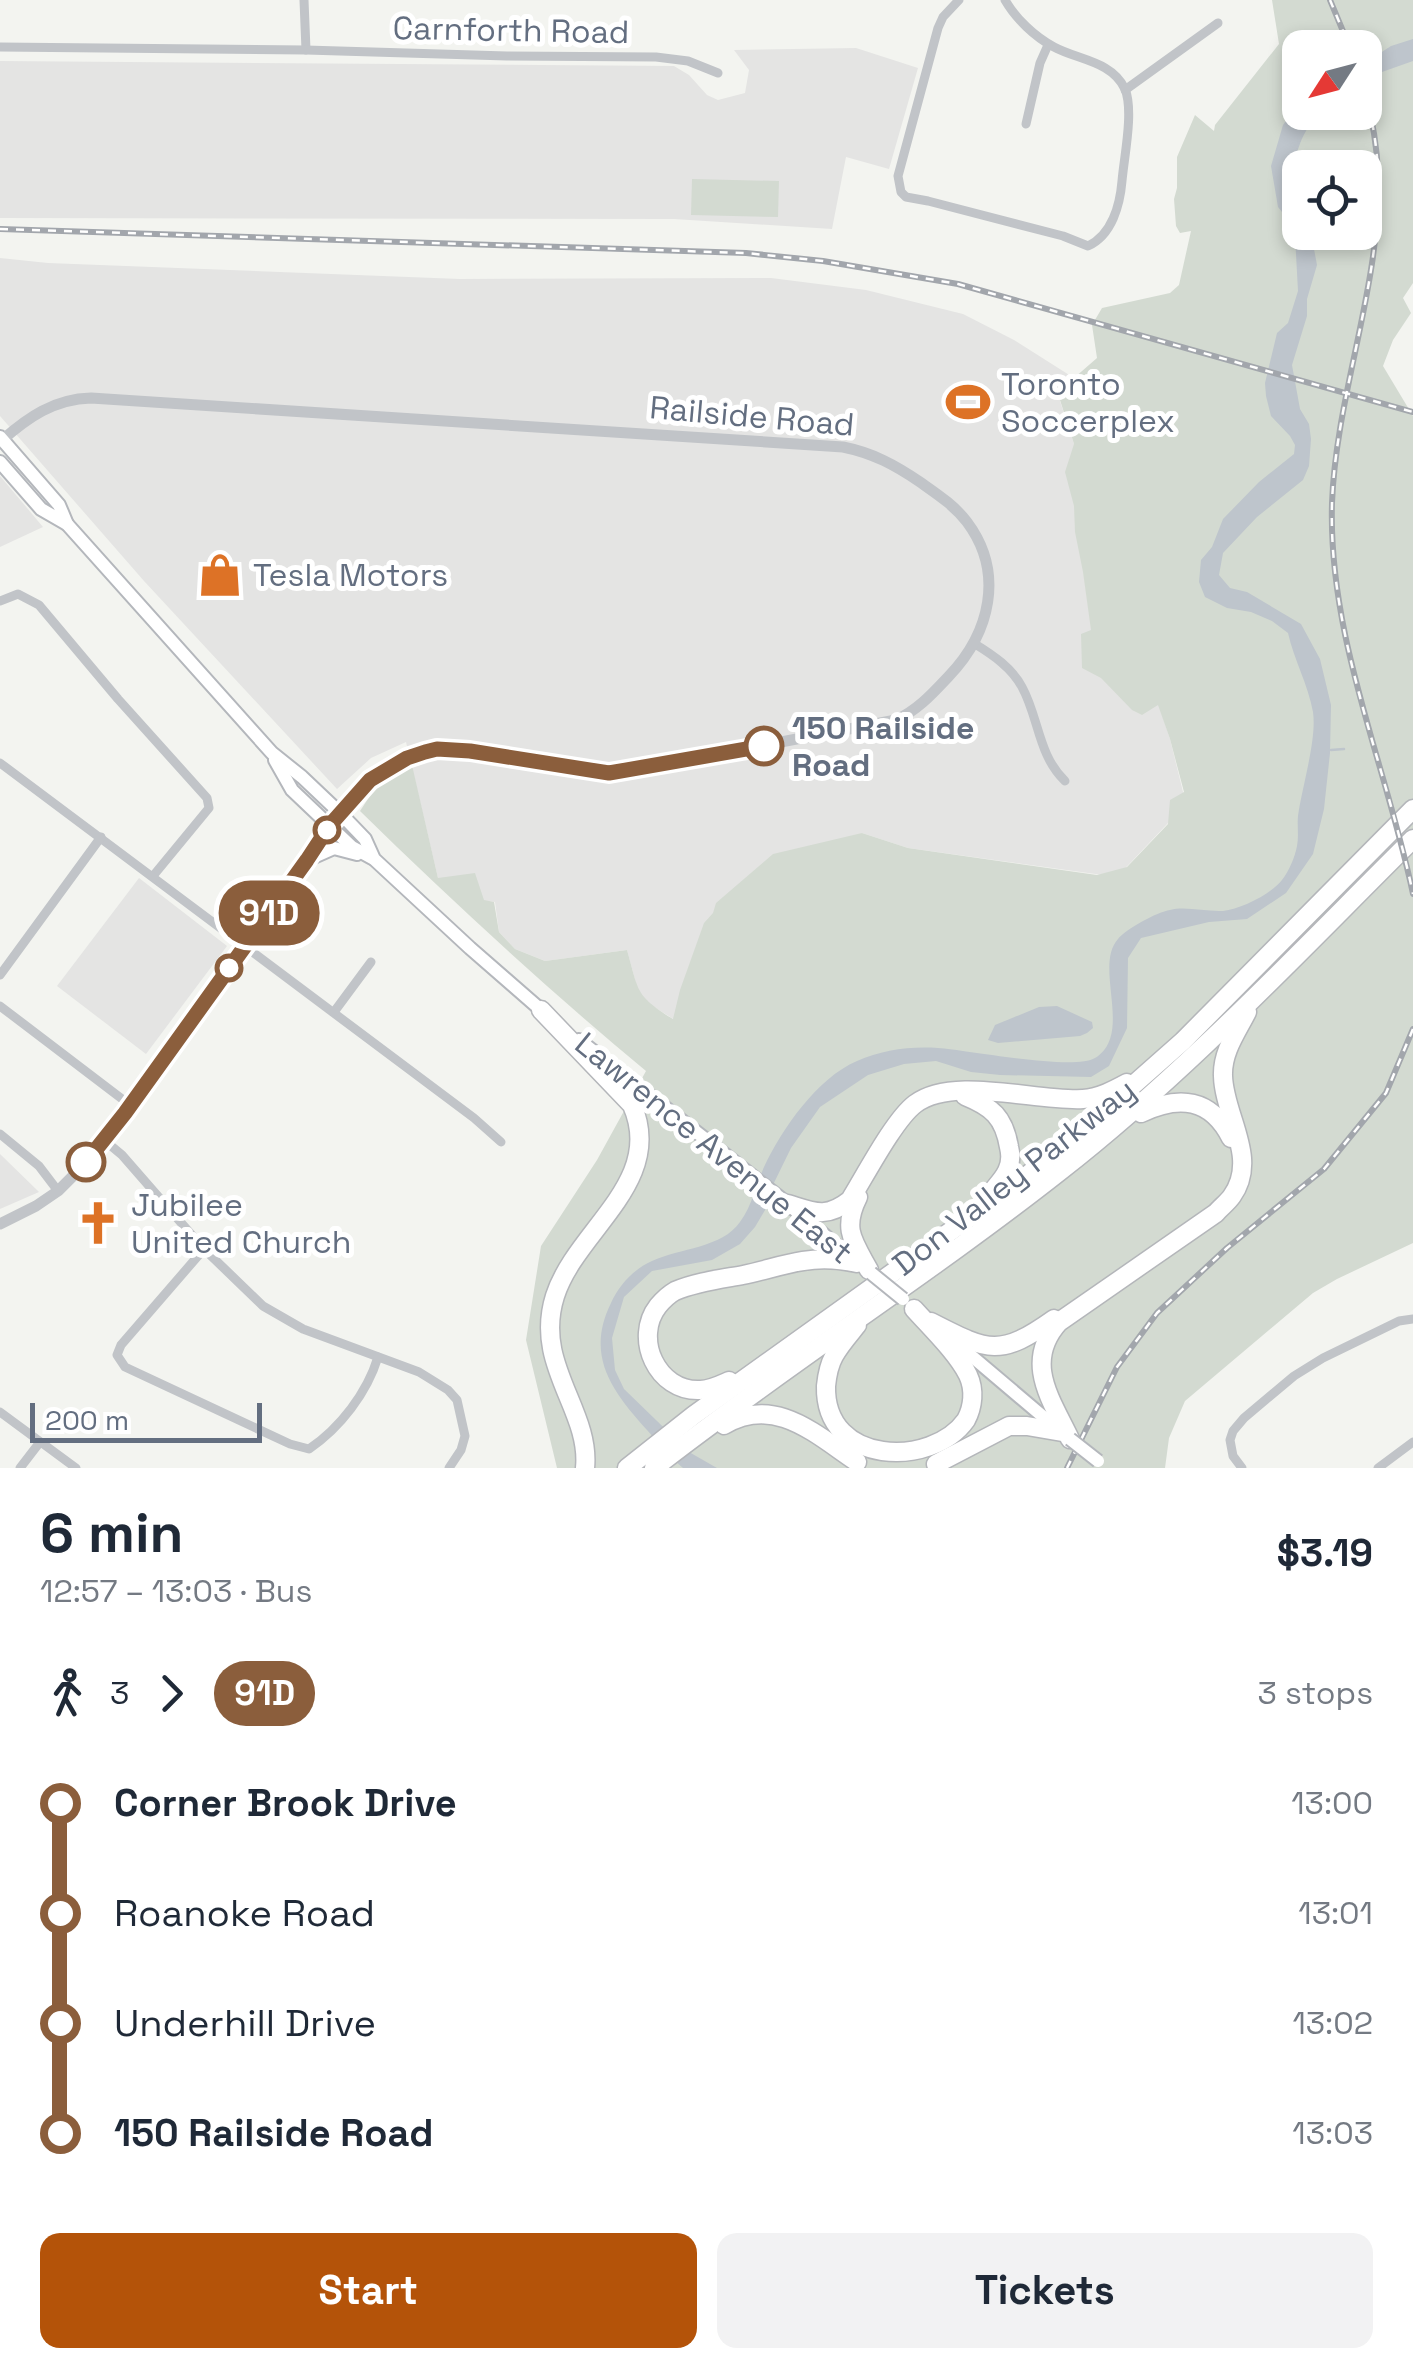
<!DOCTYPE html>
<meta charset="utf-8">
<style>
:root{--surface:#fff;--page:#f2f2f3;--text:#1f2937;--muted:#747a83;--accent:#b45309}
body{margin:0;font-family:"Space Grotesk",sans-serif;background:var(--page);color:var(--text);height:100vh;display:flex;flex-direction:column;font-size:38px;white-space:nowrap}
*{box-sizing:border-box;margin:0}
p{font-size:32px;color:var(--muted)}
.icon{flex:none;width:55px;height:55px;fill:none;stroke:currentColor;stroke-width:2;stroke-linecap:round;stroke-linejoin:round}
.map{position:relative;height:1468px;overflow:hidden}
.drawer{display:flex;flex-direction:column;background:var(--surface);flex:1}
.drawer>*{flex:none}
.badge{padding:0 20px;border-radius:32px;font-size:35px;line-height:65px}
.needle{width:65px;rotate:234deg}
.buttons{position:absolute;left:1282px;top:30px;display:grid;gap:20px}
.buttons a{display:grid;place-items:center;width:100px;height:100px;border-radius:20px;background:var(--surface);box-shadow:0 5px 15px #0003;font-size:50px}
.scale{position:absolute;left:30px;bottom:25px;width:232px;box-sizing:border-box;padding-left:10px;border:5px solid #636e80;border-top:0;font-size:28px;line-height:35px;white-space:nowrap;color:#636e80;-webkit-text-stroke:8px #fff;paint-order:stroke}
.map>.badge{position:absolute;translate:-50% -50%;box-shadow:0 0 0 5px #fff}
.legs{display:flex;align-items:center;gap:15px;height:110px;padding:0 40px;font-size:32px}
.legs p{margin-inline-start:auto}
.headline{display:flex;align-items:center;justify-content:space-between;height:170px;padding:0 40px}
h1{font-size:55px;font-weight:700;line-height:75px}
.cta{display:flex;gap:20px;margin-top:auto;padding:20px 40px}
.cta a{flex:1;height:115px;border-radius:20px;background:var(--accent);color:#fff;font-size:40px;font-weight:700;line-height:115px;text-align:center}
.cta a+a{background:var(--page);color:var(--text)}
ul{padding:0 40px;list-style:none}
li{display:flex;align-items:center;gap:35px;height:110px;font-size:38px}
li i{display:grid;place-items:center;width:15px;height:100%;margin:0 12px;background:currentColor}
li i::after{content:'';width:25px;height:25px;margin:-12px;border:8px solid;border-radius:50%;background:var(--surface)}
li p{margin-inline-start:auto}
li:first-child i{background:linear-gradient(#0000 50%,currentColor 0)}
li:last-child i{background:linear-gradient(currentColor 50%,#0000 0)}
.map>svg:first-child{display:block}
</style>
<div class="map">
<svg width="1413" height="1468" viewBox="0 0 1413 1468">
<rect width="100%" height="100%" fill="#f3f4f0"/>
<g fill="#e4e4e3">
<path d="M 856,48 L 918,68 L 889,169 L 846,157 L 832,229 L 674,219 L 0,218 L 0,61 L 674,66 L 689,75 L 707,95 L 718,100 L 745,93 L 749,70 L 734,50 Z"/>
<path d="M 0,258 L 48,263 L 460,279 L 771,278 L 866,290 L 963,314 L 1014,340 L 1074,378 L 1060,401 L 1170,739 L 1186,804 L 1117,877 L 908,848 L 862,833 L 683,1005 L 675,1020 L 646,1002 L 638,991 L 627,950 L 545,961 L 515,949 L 499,932 L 495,902 L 484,901 L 438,878 L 406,742 L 371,758 L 337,789 L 144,581 L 0,416 Z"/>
<path d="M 0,476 L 43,527 L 0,547 Z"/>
<path d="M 139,878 L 227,946 L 146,1054 L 57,986 Z"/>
<path d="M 0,1154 L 39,1192 L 0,1209 Z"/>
</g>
<g fill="#d3dad1" fill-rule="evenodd">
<path d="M 1272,0 L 1413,0 L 1413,283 L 1403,298 L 1411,313 L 1393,340 L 1383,366 L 1413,416 L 1413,1243 L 1337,1279 L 1313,1293 L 1185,1401 L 1169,1438 L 1165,1468 L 557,1468 L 526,1340 L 541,1246 L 597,1160 L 646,1071 C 547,989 452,901 360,811 L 381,779 L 412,765 L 438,878 L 475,873 L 484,900 L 494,902 L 499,932 L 515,949 L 545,961 L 627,950 C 639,992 635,995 673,1019 L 680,990 L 704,923 L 713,913 L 716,903 L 773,854 L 862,833 L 908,848 L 1097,875 L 1127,867 L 1168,824 L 1170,800 L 1184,792 L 1170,739 L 1158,705 L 1142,715 L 1132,710 L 1101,678 L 1082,668 L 1081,634 L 1091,630 L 1083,572 L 1075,532 L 1074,506 L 1065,472 L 1074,444 L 1060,400 L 1074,378 L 1097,358 L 1092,325 L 1102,308 L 1170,293 L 1179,285 L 1191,231 L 1180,233 L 1176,226 L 1174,199 L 1177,188 L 1177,157 L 1195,115 L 1214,131 L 1215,125 L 1279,44 ZM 1300,48 L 1365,48 L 1365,112 L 1300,112 ZM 1300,168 L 1365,168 L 1365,232 L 1300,232 Z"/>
<path d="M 692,179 L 779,181 L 778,217 L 691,215 Z"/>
</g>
<g fill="#bec5cc">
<path d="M 1413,39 L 1413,61 L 1365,78 L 1365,63 L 1391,46 Z"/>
<path d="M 1300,102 L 1300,112 L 1320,113 C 1301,131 1292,159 1294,186 C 1294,195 1298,200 1300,208 C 1302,215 1300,225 1300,232 L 1311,233 L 1317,265 L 1307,299 L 1307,316 L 1292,365 L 1300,409 L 1309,424 L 1311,439 L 1309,466 L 1303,480 L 1257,517 L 1223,553 L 1219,575 L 1230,588 L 1247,592 L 1301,624 L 1320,659 L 1331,705 L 1330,753 L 1324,809 L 1313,854 L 1286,893 L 1247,919 L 1209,922 L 1141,938 L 1128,958 L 1127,1028 L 1109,1066 L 1091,1077 L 1000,1075 L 971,1072 L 936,1061 L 904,1064 L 868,1075 L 820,1107 L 791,1148 L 770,1191 L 768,1205 L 755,1227 L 740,1244 L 712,1260 L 652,1271 L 624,1297 L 612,1338 L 615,1370 L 624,1389 L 689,1452 L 717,1468 L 683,1468 C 670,1457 659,1443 647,1430 C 612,1391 585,1356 611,1303 C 619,1285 634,1269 652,1261 C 680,1248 722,1248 740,1222 C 752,1206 756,1185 764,1167 C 782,1129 817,1078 857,1061 C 882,1050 910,1046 938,1048 C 968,1050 1073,1071 1095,1058 C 1134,1034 1093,967 1118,939 C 1126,929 1157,912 1170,910 C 1186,906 1206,912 1223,911 C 1241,909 1271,894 1282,880 C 1289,871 1295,857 1297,846 C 1299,836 1297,826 1298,816 C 1302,787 1317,739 1313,712 C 1308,684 1294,660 1288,633 L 1272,621 L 1251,612 L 1227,608 L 1205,597 L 1199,582 L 1201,560 L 1212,547 L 1223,519 L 1259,482 L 1294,454 L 1295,445 L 1290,436 L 1271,416 L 1266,396 L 1265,383 L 1277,333 L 1288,323 L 1298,291 L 1295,236 L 1290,222 L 1278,207 L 1271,166 L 1283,125 Z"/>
<path d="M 1057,1006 L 1092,1022 L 1093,1028 L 1087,1033 L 1080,1036 L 998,1043 L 988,1040 L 995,1025 L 1039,1007 Z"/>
</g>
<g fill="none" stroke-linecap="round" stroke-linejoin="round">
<path stroke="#bec5cc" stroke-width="2.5" d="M 1331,750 L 1344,749"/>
<g stroke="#b4b7bc" stroke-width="16">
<g id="secondary">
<path d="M 0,437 L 59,505 L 67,524"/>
<path d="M 0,462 L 41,509 L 67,524 L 272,753 L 302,777 L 340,813 L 365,839 L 374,859 L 470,948 L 548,1016"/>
<path d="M 275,760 L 292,790 L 352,847 L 372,858"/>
<path d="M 307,860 L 334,848 L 357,854"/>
<path d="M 579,1040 L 788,1204 L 856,1262"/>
<path d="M 949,1337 L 1060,1431"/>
</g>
</g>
<g stroke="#b4b6ba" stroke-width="21">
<g id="motorway">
<path d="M 541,1010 L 632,1105 C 666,1182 576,1230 555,1296 C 533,1365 591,1410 585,1468"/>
<path d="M 965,1096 C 992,1107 1004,1117 1009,1147 C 1011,1155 1011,1163 1007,1171 C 1003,1180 994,1188 988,1197"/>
<path d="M 1141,1113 C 1179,1095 1211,1098 1231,1138"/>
<path d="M 858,1197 C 842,1229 853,1241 869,1270"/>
<path d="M 788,1204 C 814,1212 826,1219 850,1200 C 865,1176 894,1120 915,1104 C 953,1075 1037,1102 1083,1099 C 1099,1098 1114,1090 1127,1083"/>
<path d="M 931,1322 C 988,1351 999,1358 1054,1319"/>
<path d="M 857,1325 C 849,1335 840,1345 834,1356 C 829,1365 827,1376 826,1386 C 824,1466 932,1468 966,1420 C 973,1407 975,1390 968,1375 C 957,1353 931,1328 914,1309"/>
<path d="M 729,1381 C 720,1385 710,1390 700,1390 C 657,1392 633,1338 658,1306 C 663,1300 668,1295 675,1291 C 696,1282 721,1279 743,1275 C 763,1271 783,1264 803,1261 C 821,1258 839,1259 857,1263"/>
<path d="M 724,1425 C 775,1395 815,1434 857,1462"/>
<path d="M 1070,1439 C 1051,1399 1023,1362 1059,1322 L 1216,1213 C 1221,1207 1228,1202 1232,1196 C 1259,1158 1224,1116 1223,1076 C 1222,1052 1237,1032 1247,1012"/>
<path d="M 936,1464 L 1009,1426 L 1027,1426 L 1062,1432"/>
<path d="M 627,1468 L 694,1415 L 1018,1183 L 1071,1140 L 1183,1041 L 1413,809"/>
<path d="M 654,1468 C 786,1365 928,1275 1059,1172 C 1187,1072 1298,953 1413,839"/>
</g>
</g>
<g stroke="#c1c4c8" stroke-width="9">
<path d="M 304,0 L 306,50"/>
<path d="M 959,0 L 943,17 L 938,28 L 898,176 L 901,192 L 906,197 L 928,201 L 1063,236 L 1088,246 C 1112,235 1120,205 1122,181 C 1124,157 1134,111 1125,89 C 1112,61 1078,60 1054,47 C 1035,37 1016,19 1005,0"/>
<path d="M 0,47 L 306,50 L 507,56 L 656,57 L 688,61 L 718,73"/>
<path d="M 1125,90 L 1218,23"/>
<path d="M 1026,124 L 1040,63 L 1048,45"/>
<path d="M 0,601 L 18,594 L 39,605 L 118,699 L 207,798 L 209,808 L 153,876"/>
<path d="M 975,644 C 993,655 1012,668 1022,687 C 1039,718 1038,755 1065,781"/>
<path d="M 0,763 L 474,1118 L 501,1142"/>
<path d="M 0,975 L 101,837"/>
<path d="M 0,1006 L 130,1105"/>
<path d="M 334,1012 L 371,962"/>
<path d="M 0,1134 L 39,1166 L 58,1191"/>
<path d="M 104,1140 L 122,1155 L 204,1249 L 263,1306 L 303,1329 L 419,1372 L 448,1390 L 457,1400 L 465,1436 L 461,1450 L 449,1468"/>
<path d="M 204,1249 L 121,1345 L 117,1355 L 125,1367 L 290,1444 L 309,1449 C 340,1428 367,1393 378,1357"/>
<path d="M 0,1412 L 76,1468"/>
<path d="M 20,1468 L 40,1442"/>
<path d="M 1242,1468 L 1233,1456 L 1230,1440 L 1233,1431 L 1244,1418 L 1294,1376 L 1323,1358 L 1399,1321 L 1413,1319"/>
<path d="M 1378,1468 L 1413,1442"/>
</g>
<path stroke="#c1c4c8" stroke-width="11" d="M 0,442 C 28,417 54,399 91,398 L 843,447 C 873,453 895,465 920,482 C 937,494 954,505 967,522 C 1005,573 990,633 949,676 C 933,693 918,710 896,720 L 624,772 L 609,773 L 470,751 L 437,749 L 425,752 L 407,758 L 370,780 L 329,825 L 307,860 L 125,1113 L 82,1167 L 58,1191 L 36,1206 L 0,1224"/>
<use href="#secondary" stroke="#fff" stroke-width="12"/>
<use href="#motorway" stroke="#fff" stroke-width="18"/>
<g stroke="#a2a6ac" stroke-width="6">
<g id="rail">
<path d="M 1330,0 L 1350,48"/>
<path d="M 1365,91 C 1372,118 1377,145 1378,173 C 1382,284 1336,393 1332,503 C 1328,638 1386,764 1413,894"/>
<path d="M 0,229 L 746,253 L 823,261 L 958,284 L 1413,412"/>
<path d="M 1067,1468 L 1117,1367 L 1157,1313 L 1227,1248 L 1324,1169 L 1386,1093 L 1413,1029"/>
</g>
</g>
<use href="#rail" stroke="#fff" stroke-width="2.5" stroke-dasharray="8" stroke-linecap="butt"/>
<g stroke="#b4b7bc" stroke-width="16" stroke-linecap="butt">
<g id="secondary-bridge">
<path d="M 871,1273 L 903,1299"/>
<path d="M 1070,1439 L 1098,1461"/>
</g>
</g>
<use href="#secondary-bridge" stroke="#fff" stroke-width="12"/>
</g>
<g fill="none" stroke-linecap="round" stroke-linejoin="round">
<g stroke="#fff" stroke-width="22">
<path id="line-1" d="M 86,1162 L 125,1113 L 307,860 L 330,825 L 370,780 L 407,758 L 425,752 L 437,749 L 470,751 L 609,773 L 764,746"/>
</g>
<use href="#line-1" stroke="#8b5e3c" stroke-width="15"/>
</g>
<defs>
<g id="stadium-bare" transform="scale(3.45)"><path d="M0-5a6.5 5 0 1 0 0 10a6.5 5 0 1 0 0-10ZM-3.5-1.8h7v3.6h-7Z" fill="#dd7226" stroke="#fff" stroke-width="2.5" paint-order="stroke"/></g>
<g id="shop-bare" transform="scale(3.45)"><path d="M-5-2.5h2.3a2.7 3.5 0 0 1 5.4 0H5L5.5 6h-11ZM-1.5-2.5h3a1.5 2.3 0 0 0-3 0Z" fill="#dd7226" stroke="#fff" stroke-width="2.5" paint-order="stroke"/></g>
<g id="church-bare" transform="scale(3.45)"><path d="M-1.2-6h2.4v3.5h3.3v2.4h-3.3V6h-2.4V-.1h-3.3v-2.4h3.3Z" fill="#dd7226" stroke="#fff" stroke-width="2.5" paint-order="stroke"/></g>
</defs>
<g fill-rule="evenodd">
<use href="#stadium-bare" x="968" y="402"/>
<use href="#shop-bare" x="220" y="575"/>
<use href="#church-bare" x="98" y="1223"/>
</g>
<g fill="#fff" stroke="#8b5e3c" stroke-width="5">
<circle cx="764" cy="746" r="18"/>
<circle cx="327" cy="830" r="12"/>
<circle cx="229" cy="968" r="12"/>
<circle cx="86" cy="1162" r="18"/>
</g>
<g text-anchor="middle" stroke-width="10" stroke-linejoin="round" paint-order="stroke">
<g font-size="32" fill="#636e80" stroke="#fff">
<text transform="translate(511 30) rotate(1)" y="11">Carnforth Road</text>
<text transform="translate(752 416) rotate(5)" y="11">Railside Road</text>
<text transform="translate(714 1148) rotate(39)" y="11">Lawrence Avenue East</text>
<text transform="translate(1014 1177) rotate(-38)" y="11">Don Valley Parkway</text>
</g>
<g font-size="32" fill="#636e80" stroke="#fff" text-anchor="start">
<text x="1001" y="395">Toronto<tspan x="1001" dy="37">Soccerplex</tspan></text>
<text x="253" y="586">Tesla Motors</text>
<text x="131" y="1216">Jubilee<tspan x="131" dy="37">United Church</tspan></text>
</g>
<g font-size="32" font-weight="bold" fill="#636e80" stroke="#fff" text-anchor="start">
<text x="792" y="739">150 Railside<tspan x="792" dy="37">Road</tspan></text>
</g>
</g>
</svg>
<div class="buttons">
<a><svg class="needle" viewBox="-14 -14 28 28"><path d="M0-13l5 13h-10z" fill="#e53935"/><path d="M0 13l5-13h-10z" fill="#747a83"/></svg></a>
<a><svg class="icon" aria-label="locate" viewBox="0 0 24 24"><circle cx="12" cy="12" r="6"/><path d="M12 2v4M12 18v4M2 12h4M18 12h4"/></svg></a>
</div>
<div class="scale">200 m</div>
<b class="badge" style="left:269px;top:913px;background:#8b5e3c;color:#fff">91D</b>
</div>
<section class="drawer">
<div class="headline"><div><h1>6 min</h1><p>12:57 – 13:03 · Bus</p></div><b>$3.19</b></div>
<div class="legs"><svg class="icon" aria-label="walk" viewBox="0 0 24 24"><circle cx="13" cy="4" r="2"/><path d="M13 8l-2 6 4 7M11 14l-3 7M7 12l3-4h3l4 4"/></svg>3<svg class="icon" aria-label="forward" viewBox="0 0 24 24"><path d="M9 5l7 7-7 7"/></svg><b class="badge" style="background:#8b5e3c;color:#fff">91D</b><p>3 stops</p></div>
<ul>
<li><i style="color:#8b5e3c"></i><b>Corner Brook Drive</b><p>13:00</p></li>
<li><i style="color:#8b5e3c"></i><span>Roanoke Road</span><p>13:01</p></li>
<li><i style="color:#8b5e3c"></i><span>Underhill Drive</span><p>13:02</p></li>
<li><i style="color:#8b5e3c"></i><b>150 Railside Road</b><p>13:03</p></li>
</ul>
<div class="cta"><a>Start</a><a>Tickets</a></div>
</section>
